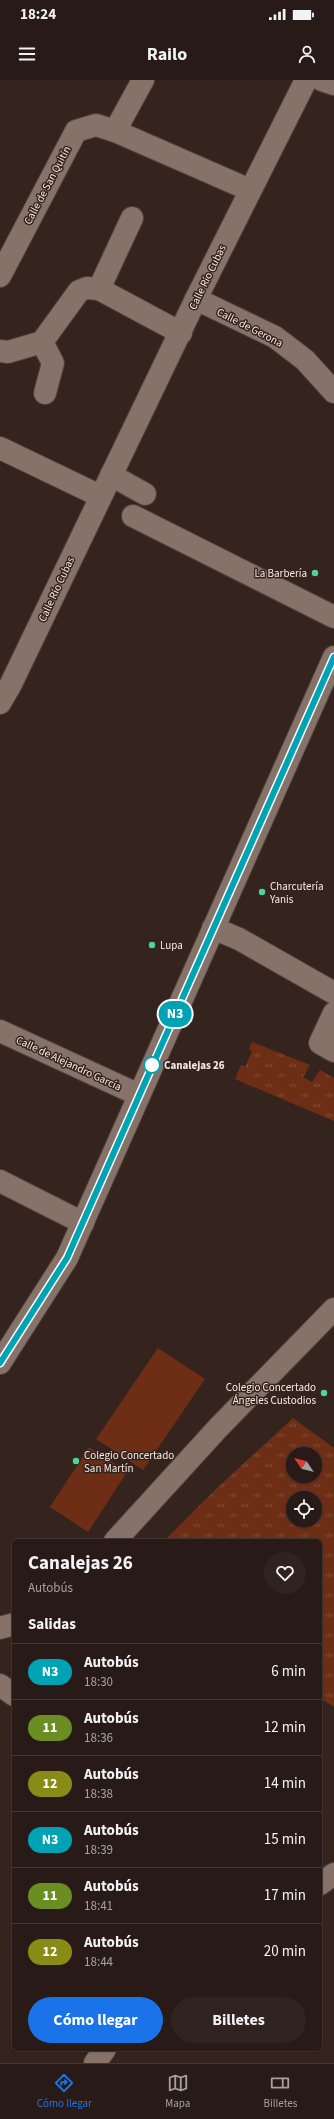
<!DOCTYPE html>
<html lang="es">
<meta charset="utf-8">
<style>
:root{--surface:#281a16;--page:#30231f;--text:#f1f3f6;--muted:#a5a1a1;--line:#443835;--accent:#1a73e8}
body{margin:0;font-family:"Source Sans 3",sans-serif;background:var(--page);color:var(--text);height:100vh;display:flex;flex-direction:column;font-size:15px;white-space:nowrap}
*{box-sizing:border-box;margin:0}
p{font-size:13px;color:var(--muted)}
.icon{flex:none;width:22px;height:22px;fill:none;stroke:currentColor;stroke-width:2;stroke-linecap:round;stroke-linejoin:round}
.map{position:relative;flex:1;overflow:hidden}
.details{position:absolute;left:12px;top:1459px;width:310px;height:512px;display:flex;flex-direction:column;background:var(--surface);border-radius:6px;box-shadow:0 1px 3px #0004,0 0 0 1px var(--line)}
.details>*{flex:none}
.badge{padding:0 8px;border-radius:13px;font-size:14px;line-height:26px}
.needle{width:26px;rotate:305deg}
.tools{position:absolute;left:286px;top:1367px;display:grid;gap:8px}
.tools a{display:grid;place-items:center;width:36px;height:36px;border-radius:50%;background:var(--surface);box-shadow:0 1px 3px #0004,0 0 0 1px var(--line);font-size:20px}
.map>.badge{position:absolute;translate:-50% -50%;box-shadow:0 0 0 2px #fff}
h2{padding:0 16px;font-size:15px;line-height:36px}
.round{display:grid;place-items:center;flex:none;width:42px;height:42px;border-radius:21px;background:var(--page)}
.overview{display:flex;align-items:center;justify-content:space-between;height:68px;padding:0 16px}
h1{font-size:19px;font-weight:700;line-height:30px}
.action{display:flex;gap:8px;margin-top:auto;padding:8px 16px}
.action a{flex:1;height:46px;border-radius:24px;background:var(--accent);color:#fff;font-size:16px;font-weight:700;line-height:46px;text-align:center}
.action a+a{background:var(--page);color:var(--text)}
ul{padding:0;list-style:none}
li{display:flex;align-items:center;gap:12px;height:56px;padding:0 16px;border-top:1px solid var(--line)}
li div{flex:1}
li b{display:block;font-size:15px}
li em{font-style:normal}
li .badge{min-width:44px;font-weight:700;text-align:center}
.status{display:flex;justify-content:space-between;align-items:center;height:28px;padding:0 20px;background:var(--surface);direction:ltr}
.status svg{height:11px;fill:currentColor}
header{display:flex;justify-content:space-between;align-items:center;height:52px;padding:0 16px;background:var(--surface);font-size:18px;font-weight:700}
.tabs{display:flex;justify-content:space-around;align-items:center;height:56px;border-top:1px solid var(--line);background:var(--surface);font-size:11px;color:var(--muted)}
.tabs a{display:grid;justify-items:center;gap:2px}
.tabs .current{color:var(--accent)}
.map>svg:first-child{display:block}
</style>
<div class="status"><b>18:24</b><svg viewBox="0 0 49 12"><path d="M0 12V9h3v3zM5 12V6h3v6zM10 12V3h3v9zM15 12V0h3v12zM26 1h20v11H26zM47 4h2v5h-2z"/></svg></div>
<header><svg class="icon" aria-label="menu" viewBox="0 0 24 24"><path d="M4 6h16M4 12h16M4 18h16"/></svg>Railo<svg class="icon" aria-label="person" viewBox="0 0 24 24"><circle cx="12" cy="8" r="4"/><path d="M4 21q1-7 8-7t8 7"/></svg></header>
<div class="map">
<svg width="334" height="1983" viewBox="0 0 334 1983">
<defs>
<pattern id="grass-tufts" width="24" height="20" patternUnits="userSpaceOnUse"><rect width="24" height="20" fill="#6e2e15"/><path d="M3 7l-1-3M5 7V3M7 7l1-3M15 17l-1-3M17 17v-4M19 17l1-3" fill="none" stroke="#834c37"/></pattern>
</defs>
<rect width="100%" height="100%" fill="#35231d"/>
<g fill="url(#grass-tufts)" fill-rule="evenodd">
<path d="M 252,962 L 310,985 L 303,997 L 312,1002 L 320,990 L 334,998 L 334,1041 L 235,999 L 241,985 L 245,987 L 252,971 L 249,969 Z"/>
<path d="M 293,1338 L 334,1368 L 334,1627 L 320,1618 L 320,1461 L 164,1461 L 216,1409 ZM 293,1374 L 315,1374 L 315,1396 L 293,1396 ZM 293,1418 L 315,1418 L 315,1440 L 293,1440 Z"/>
</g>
<g fill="#6e2e15">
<path d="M 158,1268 L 205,1299 L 143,1390 L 96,1359 Z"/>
<path d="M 89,1367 L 127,1392 L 88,1452 L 50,1427 Z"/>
</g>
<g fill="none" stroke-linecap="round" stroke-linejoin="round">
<g stroke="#51413d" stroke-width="24">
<g id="minor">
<path d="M 143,0 L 115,51 L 250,110"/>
<path d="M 322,0 L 334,4"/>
<path d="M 0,196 L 76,51 L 96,45 L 115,51"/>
<path d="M 99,209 L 132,138"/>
<path d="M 196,219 L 275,257 L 305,280 L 334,312"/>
<path d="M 42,262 L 53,283 L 45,313"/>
<path d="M 0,271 L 8,272 L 42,262 L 79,211 L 87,208 L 99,209 L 181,253"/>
<path d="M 0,368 L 100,416"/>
<path d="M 111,395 L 145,414"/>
<path d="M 133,436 L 334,537"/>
<path d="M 0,623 L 10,606 L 196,219 L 306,0"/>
<path d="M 213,848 L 239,859 L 334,913"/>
<path d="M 334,933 L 320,963 L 334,971"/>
<path d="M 0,951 L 139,1015"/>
<path d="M 0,1101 L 83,1143"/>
<path d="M 0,1283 L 67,1178 L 334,577"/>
<path d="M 115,1461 L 218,1348 L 334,1229"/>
<path d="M 0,1548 L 14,1544"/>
<path d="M 0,1605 L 14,1615"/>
<path d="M 320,1804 L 334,1794"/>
<path d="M 95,1983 L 105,1969"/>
</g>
</g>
<use href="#minor" stroke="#87726a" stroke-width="22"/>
</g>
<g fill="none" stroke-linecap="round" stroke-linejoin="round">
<g stroke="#fff" stroke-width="9">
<path id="line" d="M 0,1283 L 67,1178 L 334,577"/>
</g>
<use href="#line" stroke="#00a3b4" stroke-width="6"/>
</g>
<g fill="#4cd49b" stroke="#35231d" stroke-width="1.5">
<circle cx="315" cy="493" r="4"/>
<circle cx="262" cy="812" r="4"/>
<circle cx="152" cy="865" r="4"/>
<circle cx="324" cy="1313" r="4"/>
<circle cx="76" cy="1381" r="4"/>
</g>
<circle fill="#fff" stroke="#00a3b4" stroke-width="2" cx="152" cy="985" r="8"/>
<g text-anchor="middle" stroke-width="3" stroke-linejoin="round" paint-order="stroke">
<g font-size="11" fill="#f7eae6" stroke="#35231d">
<text transform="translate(47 105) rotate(-62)" y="4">Calle de San Quitín</text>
<text transform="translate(207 197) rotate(-64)" y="4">Calle Río Cubas</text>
<text transform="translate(250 247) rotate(27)" y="4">Calle de Gerona</text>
<text transform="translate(56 509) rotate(-65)" y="4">Calle Río Cubas</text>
<text transform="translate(69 983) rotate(25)" y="4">Calle de Alejandro García</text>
</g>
<g font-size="11" fill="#f7eae6" stroke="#35231d" text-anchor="start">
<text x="307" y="497" text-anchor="end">La Barbería</text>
<text x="270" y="810">Charcutería<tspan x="270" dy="13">Yanis</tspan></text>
<text x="160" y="869">Lupa</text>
<text x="316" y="1311" text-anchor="end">Colegio Concertado<tspan x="316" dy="13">Ángeles Custodios</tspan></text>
<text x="84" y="1379">Colegio Concertado<tspan x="84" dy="13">San Martín</tspan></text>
</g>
<g font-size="11" font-weight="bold" fill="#f7eae6" stroke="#35231d" text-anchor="start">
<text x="164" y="989">Canalejas 26</text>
</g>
</g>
</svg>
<div class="tools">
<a><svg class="needle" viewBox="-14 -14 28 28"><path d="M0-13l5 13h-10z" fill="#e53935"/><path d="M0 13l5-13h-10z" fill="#a5a1a1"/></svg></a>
<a><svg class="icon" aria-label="locate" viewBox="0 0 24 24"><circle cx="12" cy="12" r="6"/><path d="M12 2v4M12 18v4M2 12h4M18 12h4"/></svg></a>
</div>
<b class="badge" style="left:175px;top:934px;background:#00a3b4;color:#fff">N3</b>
<section class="details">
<div class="overview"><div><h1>Canalejas 26</h1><p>Autobús</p></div><a class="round"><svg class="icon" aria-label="heart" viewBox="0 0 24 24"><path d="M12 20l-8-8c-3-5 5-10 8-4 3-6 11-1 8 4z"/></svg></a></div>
<h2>Salidas</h2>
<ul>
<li><span class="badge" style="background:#00a3b4;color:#fff">N3</span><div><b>Autobús</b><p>18:30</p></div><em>6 min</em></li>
<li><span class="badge" style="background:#6b8e23;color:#fff">11</span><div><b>Autobús</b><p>18:36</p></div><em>12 min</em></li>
<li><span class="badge" style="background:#888c16;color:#fff">12</span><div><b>Autobús</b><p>18:38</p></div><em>14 min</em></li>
<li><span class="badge" style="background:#00a3b4;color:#fff">N3</span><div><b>Autobús</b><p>18:39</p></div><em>15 min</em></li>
<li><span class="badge" style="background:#6b8e23;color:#fff">11</span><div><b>Autobús</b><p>18:41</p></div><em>17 min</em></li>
<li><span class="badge" style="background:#888c16;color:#fff">12</span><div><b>Autobús</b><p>18:44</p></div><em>20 min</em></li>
</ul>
<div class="action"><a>Cómo llegar</a><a>Billetes</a></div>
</section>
</div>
<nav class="tabs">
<a class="current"><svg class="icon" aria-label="directions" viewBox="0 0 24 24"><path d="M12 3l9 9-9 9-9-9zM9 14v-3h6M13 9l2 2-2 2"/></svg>Cómo llegar</a>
<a><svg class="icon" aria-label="map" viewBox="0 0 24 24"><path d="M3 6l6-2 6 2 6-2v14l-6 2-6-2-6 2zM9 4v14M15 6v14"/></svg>Mapa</a>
<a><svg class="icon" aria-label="tickets" viewBox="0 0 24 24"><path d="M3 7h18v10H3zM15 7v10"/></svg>Billetes</a>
</nav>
